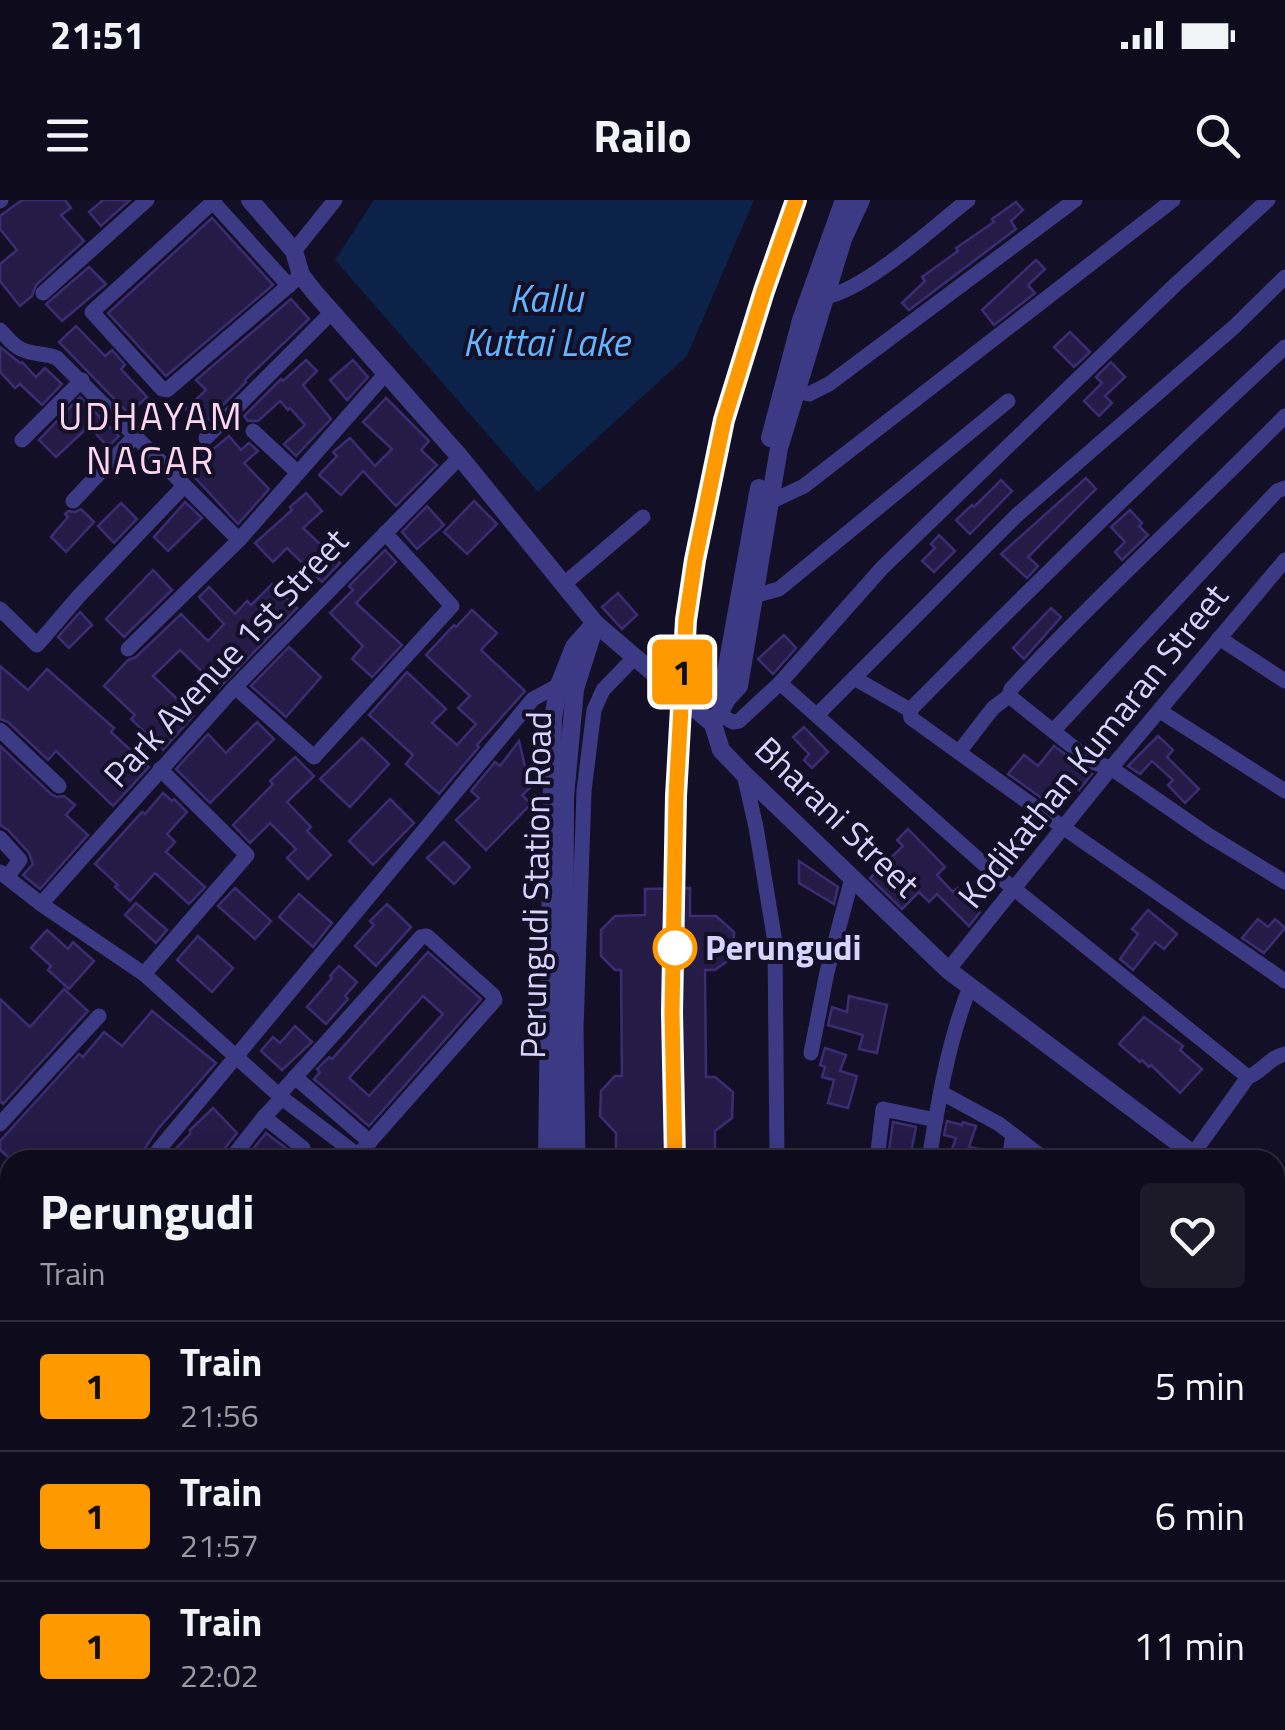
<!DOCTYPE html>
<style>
:root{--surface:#0e0b1c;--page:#1c1929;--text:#f1f3f6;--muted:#9b9ba3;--line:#2e2b3b}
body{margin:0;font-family:"Titillium Web",sans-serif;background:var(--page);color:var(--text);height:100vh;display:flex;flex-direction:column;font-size:38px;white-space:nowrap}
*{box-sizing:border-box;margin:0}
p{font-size:32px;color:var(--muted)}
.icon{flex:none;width:55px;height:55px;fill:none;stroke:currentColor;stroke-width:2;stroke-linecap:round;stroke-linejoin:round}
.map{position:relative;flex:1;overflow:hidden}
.drawer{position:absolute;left:0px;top:950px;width:1285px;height:580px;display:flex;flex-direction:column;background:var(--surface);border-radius:30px 30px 0 0;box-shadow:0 5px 25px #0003,0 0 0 2px var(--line)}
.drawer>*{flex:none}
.badge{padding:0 20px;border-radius:8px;font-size:35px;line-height:65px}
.map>.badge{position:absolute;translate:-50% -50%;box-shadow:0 0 0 5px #fff}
.round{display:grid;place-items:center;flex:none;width:105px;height:105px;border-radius:10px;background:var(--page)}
.overview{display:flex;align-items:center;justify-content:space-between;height:170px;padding:0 40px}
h1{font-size:48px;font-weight:700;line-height:75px}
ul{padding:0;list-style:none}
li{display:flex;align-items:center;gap:30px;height:130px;padding:0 40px;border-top:2px solid var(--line)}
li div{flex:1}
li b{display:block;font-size:38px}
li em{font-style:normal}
li .badge{min-width:110px;font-weight:700;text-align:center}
.status{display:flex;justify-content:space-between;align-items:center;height:70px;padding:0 50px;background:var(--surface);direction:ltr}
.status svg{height:28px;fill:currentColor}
header{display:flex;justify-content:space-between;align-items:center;height:130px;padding:0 40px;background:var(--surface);font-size:45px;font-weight:700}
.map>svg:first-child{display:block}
</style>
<div class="status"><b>21:51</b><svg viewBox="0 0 49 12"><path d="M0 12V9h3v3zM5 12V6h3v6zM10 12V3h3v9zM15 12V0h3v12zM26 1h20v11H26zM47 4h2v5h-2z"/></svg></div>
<header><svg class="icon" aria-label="menu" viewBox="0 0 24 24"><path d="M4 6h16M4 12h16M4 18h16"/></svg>Railo<svg class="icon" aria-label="search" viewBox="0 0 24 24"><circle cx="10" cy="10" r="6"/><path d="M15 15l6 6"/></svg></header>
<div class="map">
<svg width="1285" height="1530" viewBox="0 0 1285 1530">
<rect width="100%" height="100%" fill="#130f26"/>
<path fill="#0c2248" d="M 374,0 L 754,0 L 687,156 L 538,292 L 335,60 Z"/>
<g fill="#241b47" stroke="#3b2d73" stroke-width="2.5" fill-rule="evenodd">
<path d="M 22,0 L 65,0 L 71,8 L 61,15 L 84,41 L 36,85 L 32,96 L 20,106 L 0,81 L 0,64 L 17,50 L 0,29 L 0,16 Z"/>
<path d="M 103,0 L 130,0 L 101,26 L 89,12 Z"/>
<path d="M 1016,2 L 1023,10 L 1011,21 L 1016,29 L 909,110 L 902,103 L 925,81 L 922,77 L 958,51 L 956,48 L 994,22 L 992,19 Z"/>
<path d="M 212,18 L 273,85 L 166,176 L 108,113 Z"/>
<path d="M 1036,60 L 1045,69 L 1028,85 L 1035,93 L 994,125 L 982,110 Z"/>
<path d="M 89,67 L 106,84 L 62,121 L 46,104 Z"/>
<path d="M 291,99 L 309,119 L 245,180 L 246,182 L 201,227 L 186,209 L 206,190 L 196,180 Z"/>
<path d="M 76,126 L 105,156 L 112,150 L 125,165 L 121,169 L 147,197 L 129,214 L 59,142 Z"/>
<path d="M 1070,132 L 1090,152 L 1074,167 L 1054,147 Z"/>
<path d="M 0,147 L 20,163 L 22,162 L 36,177 L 45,168 L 62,184 L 42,205 L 20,184 L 15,188 L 0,172 Z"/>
<path d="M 306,160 L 317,171 L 303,185 L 331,219 L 296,256 L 284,244 L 305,225 L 290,208 L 288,210 L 280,201 L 258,221 L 248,221 L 244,216 L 281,179 L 283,181 Z"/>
<path d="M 353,160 L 368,177 L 347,200 L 330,180 Z"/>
<path d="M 1111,162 L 1125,177 L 1105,196 L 1112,203 L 1099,216 L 1084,201 L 1102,183 L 1096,177 Z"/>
<path d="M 80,197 L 119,236 L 108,247 L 89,226 L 56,257 L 39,240 Z"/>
<path d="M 386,198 L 429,241 L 421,250 L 437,265 L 396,306 L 363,271 L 341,295 L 319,275 L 337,256 L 333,252 L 350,238 L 375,266 L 392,249 L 363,222 Z"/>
<path d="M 229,236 L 241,250 L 249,243 L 258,251 L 244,263 L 269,289 L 238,324 L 188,270 Z"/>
<path d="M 1086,278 L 1096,289 L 1028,357 L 1038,366 L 1027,378 L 1001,354 Z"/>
<path d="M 1001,280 L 1012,291 L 970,334 L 956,320 L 972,305 L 974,307 Z"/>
<path d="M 306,293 L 322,311 L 303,328 L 340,363 L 322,382 L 287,348 L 273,362 L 255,343 L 292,310 L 290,307 Z"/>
<path d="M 474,301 L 497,324 L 467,354 L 444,332 Z"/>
<path d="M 185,302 L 202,318 L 168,351 L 154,337 Z"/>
<path d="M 121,303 L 137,319 L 114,343 L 98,326 Z"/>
<path d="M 427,306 L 444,325 L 417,349 L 402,332 Z"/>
<path d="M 81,309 L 94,322 L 66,352 L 51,337 L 68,317 L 65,314 L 68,311 L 75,312 Z"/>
<path d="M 1130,310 L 1142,323 L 1139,326 L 1148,335 L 1122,360 L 1115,352 L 1125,342 L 1111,327 Z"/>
<path d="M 939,335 L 955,351 L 934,372 L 922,361 L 935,348 L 931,344 Z"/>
<path d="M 385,350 L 396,362 L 356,403 L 402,445 L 372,477 L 352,459 L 363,446 L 330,413 L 353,390 L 349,386 Z"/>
<path d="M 153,370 L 172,390 L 124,437 L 106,419 Z"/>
<path d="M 272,384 L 297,408 L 219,488 L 180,450 L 153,476 L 194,515 L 163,550 L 131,519 L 135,515 L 104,486 L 128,460 L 136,457 L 181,414 L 208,441 L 224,424 L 199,397 L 209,387 L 235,414 L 247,401 L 251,405 Z"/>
<path d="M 618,393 L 637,415 L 622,429 L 602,407 Z"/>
<path d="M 1051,408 L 1061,417 L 1024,459 L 1013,448 Z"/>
<path d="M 472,410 L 497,433 L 481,450 L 525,491 L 477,545 L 479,547 L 439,594 L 406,564 L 413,555 L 369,515 L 407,472 L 446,509 L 432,523 L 457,545 L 476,524 L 458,508 L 470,496 L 426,455 L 454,425 L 456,427 Z"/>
<path d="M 80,412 L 92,425 L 69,448 L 58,437 Z"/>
<path d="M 784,435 L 796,448 L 773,474 L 758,459 Z"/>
<path d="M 289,447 L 321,477 L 286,517 L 251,486 Z"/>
<path d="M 0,466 L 28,490 L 47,469 L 114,528 L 111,532 L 149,567 L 113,606 L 56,551 L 48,560 L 8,522 L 0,519 Z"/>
<path d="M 257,522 L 274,539 L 210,603 L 176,569 L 208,534 L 226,553 Z"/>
<path d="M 804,527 L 828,552 L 812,568 L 804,560 L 809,554 L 793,537 Z"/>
<path d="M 1158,536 L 1173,550 L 1167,557 L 1199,589 L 1185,603 L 1168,585 L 1173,580 L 1152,561 L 1140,574 L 1128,566 Z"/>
<path d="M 362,538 L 389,564 L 350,607 L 320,579 Z"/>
<path d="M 519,541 L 530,588 L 522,595 L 531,604 L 486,650 L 456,620 L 479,598 L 471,591 L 495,562 L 500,566 Z"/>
<path d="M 0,546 L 51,594 L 57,597 L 64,596 L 75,605 L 66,615 L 88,635 L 40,689 L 23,675 L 33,664 L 29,653 L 8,630 L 0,625 Z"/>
<path d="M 1054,546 L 1092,574 L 1079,590 L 1069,581 L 1050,604 L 1008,574 L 1024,555 L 1038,566 Z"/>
<path d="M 295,557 L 314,576 L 287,602 L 311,627 L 307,631 L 331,655 L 308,679 L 287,658 L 296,649 L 270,623 L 250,643 L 233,625 L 273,584 L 270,581 Z"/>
<path d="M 163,593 L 172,601 L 174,599 L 187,612 L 167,634 L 175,642 L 166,652 L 205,687 L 189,704 L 155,673 L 130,701 L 115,687 L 118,685 L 95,664 L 142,612 L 145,614 Z"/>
<path d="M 390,599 L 414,623 L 373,665 L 349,641 Z"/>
<path d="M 908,629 L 945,667 L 937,675 L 953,692 L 958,688 L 980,712 L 969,726 L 937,694 L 929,702 L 919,692 L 902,709 L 870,678 L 903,646 L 897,640 Z"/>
<path d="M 444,642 L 470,667 L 454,684 L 427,658 Z"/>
<path d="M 799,661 L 838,687 L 834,704 L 799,683 Z"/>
<path d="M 235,688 L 271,721 L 255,739 L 218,706 Z"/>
<path d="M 690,688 L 690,716 L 716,716 L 734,732 L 733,757 L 715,770 L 705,770 L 706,877 L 715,877 L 733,892 L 732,918 L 715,931 L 715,960 L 616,960 L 616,933 L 600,916 L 601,891 L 615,876 L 622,876 L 621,770 L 615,770 L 601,756 L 601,730 L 615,716 L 645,715 L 645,689 Z"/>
<path d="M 299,694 L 332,723 L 313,747 L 279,717 Z"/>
<path d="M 136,703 L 167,730 L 156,743 L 125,715 Z"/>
<path d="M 387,704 L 411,727 L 376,766 L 355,746 L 374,725 L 370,721 Z"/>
<path d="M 1148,710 L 1177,734 L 1164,749 L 1155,742 L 1133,770 L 1120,759 L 1138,734 L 1132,729 Z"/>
<path d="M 1258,719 L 1268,727 L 1275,719 L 1285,728 L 1264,753 L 1242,738 Z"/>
<path d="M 47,730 L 68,749 L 73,742 L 94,761 L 69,789 L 48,770 L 51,766 L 31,748 Z"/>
<path d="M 198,736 L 233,768 L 212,792 L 177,760 Z"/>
<path d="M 428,752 L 481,799 L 369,926 L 314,879 L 320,872 L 317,869 L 329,857 L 332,859 ZM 423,796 L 443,814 L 369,896 L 349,878 Z"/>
<path d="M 339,766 L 357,782 L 345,796 L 348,799 L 326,824 L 307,807 L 332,778 L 330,776 Z"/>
<path d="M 64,789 L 88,811 L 3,904 L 0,901 L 0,799 L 30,827 Z"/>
<path d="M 849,796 L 887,805 L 877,853 L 859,849 L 863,835 L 828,825 L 832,807 L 847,812 Z"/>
<path d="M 152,811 L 216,863 L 158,929 L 137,960 L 12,960 L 0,950 L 0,941 L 79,854 L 83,857 L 104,832 L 122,846 Z"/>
<path d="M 1144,817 L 1183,846 L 1180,850 L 1202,869 L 1180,893 L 1151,865 L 1149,867 L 1142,860 L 1140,862 L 1119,844 Z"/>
<path d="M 295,826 L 312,842 L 282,870 L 261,851 L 273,837 L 280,843 Z"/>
<path d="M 825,848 L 846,855 L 840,871 L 857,876 L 848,908 L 828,903 L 834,880 L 822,877 L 825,867 L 820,865 Z"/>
<path d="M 213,908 L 237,933 L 221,953 L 219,960 L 165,960 L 190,934 L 190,930 Z"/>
<path d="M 947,921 L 962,925 L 963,922 L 976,926 L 969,947 L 999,953 L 998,960 L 967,958 L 966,960 L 958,960 L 949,957 L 956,938 L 944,935 Z"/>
<path d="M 893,922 L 916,927 L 910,958 L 889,951 Z"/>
<path d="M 266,933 L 291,952 L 288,960 L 244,960 Z"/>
</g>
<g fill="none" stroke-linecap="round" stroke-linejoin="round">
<g stroke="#3d3a85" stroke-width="15">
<path d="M 215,0 L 92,112 L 162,189 L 167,190 L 301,75"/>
<path d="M 0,1 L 1,0"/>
<path d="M 213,2 L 289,86"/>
<path d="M 294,51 L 335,0"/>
<path d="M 43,93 L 147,0"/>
<path d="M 826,97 C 869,87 931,29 968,0"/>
<path d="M 0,130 C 6,136 13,146 21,149 C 32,155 46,153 57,158 L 239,340"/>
<path d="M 1285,147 C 1157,265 1032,386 910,510 L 911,518 L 1064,628 L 1285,781"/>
<path d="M 794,191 L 809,194 L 829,184 L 1075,0"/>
<path d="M 1285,216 C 1194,308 1098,395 1011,489 L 1009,496 L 1092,562 L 1111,568 L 1208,635 L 1285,682"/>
<path d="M 253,231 L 298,273"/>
<path d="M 206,238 L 332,112"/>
<path d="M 22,240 L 82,180"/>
<path d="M 73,301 L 136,235"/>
<path d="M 768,303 L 804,286 L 1173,0"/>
<path d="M 564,384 L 643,317"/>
<path d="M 754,396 L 779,389 L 1008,201"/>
<path d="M 0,409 L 37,445 L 79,396 L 184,286"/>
<path d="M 1219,438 L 1285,481"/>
<path d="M 128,449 L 239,340 L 387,172"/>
<path d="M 854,478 L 910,510"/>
<path d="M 780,483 L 987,667 L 1248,877 C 1262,872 1270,857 1285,854"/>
<path d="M 235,487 L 314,557 L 452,406 L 385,333"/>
<path d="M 1160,511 L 1285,591"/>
<path d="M 718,514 L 733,522 L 739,521 L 780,483 L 882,368 L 1175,85 L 1268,0"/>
<path d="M 817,515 L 1017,315 L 1234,127 L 1285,77"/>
<path d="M 0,530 L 59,586"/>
<path d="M 1054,530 L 1277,291 L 1285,288"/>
<path d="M 959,552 L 993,508 L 1009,496"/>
<path d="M 744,574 L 756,627 L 775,742 L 777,960"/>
<path d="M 0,638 L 20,660 L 7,677"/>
<path d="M 0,672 L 41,704 L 144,774 L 282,898 L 364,960"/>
<path d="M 41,704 L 235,487 L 460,257"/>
<path d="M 948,770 L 1111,568 L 1285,360"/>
<path d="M 144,774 L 247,655 L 160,569"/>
<path d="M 811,853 L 827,772 L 852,678"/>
<path d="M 295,877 L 370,942"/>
<path d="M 942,893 L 999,924 L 1046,960"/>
<path d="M 279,895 L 421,737 L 427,736 L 493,795 L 495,800 L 358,955"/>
<path d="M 264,917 L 303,948 L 304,953 L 299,960"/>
<path d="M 0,924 L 99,816"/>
<path d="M 150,960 L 533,499 L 559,485"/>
<path d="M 230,960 L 264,917 L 282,898"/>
<path d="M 578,960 L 576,828 L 584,591 L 594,510 L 603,490 L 634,458"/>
<path d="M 877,960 L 883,909 L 936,920"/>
<path d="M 929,960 C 938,903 948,841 970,787"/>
<path d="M 1009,960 L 1013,935"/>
<path d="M 1199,960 L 1193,954 L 1248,877"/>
<path d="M 0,1013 L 10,1023"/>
<path d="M 0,1152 L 8,1160"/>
<path d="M 1281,1241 L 1285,1237"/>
<path d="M 0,1285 L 10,1273"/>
<path d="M 1275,1392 L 1285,1399"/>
<path d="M 0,1459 L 10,1465"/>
<path d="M 83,1520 L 95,1530"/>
<path d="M 424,1520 L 440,1530"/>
<path d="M 593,1520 L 594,1530"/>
<path d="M 782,1520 L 782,1530"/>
<path d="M 190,1530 L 198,1520"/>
<path d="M 320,1530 L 326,1522"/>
<path d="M 400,1530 L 406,1520"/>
</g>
<g stroke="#3d3a85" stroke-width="18">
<path d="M 250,0 L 294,51 L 301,75 L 315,93 L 460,257 L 595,423 L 713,524 L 721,550 L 744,574 L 948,770 L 1193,954 L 1189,960"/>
<path d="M 770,238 L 801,120 L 844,0"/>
<path d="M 727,499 L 724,483 L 759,288"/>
<path d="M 713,524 L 727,499 L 739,486 L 779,248 L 843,39 L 861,0"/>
<path d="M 547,960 L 553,518 L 559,485 L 574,447 L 595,423"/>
<path d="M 564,960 L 565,597 L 575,489 L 594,429"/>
<path d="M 552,1520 L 552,1530"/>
<path d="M 573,1520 L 574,1530"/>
<path d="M 1066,1520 L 1077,1530"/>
</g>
<g stroke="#00e5ff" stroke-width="8">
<g id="rail">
<path d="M 675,960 L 672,812 L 677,596 L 686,421 L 695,360 L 724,220 L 764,91 L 796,0"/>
<path d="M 683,1520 L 683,1530"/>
</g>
</g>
<use href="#rail" stroke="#130f26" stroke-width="4" stroke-dasharray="11" stroke-linecap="butt"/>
</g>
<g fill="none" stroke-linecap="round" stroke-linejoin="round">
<g stroke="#fff" stroke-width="22">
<path id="line" d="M 675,960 L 672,812 L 676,596 L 686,420 L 695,360 L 724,220 L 764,91 L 796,0"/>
</g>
<use href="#line" stroke="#f90" stroke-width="15"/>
</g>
<circle fill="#fff" stroke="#f90" stroke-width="5" cx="675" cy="748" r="20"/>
<g text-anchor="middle" stroke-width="8" stroke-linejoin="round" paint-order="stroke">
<g font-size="35" fill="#d9d4ff" stroke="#130f26">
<text transform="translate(226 458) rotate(-47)" y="12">Park Avenue 1st Street</text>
<text transform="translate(1093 546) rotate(-51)" y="12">Kodikathan Kumaran Street</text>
<text transform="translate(837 617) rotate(44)" y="12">Bharani Street</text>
<text transform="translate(536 685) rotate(-89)" y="12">Perungudi Station Road</text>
</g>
<g font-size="35" font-weight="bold" fill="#d9d4ff" stroke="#130f26" text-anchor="start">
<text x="705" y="760">Perungudi</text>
</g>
<g font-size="38" font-style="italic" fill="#62b6ff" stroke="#130f26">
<text x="546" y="112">Kallu<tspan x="546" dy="44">Kuttai Lake</tspan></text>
</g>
<g font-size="38" letter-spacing="2.5" fill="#ffd6f0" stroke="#130f26">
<text x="151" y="230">UDHAYAM<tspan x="151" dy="44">NAGAR</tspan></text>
</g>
</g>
</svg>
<b class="badge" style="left:682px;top:472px;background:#f90;color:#111">1</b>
<section class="drawer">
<div class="overview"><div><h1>Perungudi</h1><p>Train</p></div><a class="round"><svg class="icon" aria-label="heart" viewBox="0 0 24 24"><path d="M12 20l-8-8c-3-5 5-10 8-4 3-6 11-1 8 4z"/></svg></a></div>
<ul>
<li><span class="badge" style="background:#f90;color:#111">1</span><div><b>Train</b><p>21:56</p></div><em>5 min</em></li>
<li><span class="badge" style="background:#f90;color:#111">1</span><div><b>Train</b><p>21:57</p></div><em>6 min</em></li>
<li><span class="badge" style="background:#f90;color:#111">1</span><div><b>Train</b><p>22:02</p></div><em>11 min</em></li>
</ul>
</section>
</div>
